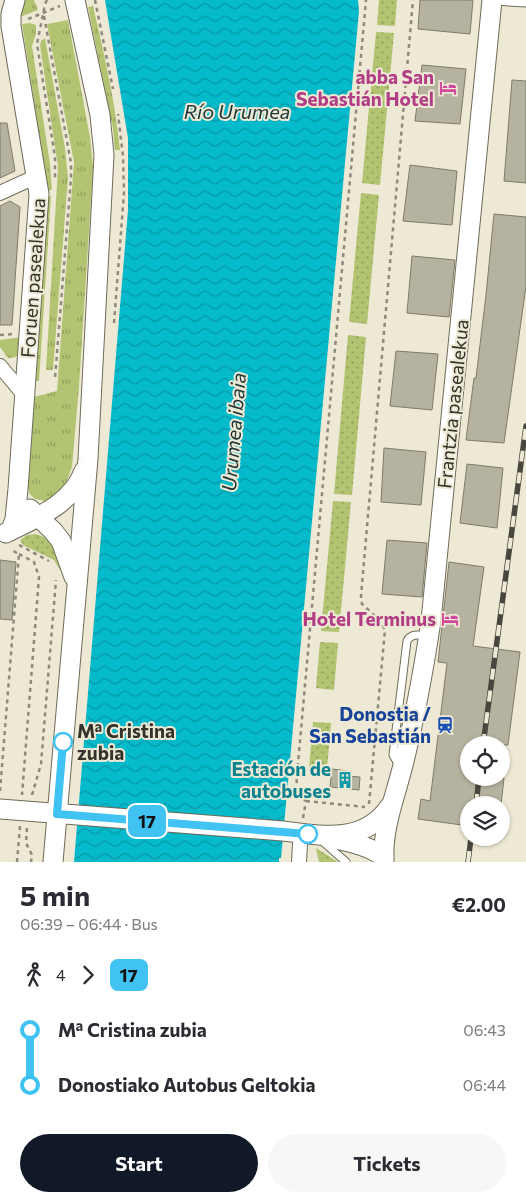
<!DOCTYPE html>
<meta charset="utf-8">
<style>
:root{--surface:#fff;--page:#f7f7f7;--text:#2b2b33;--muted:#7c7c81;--accent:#111827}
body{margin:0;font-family:Commissioner,sans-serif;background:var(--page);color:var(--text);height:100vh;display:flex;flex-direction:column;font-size:19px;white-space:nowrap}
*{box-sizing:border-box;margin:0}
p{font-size:16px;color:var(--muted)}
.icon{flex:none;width:28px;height:28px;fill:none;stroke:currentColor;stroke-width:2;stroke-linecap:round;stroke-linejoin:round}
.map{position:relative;height:862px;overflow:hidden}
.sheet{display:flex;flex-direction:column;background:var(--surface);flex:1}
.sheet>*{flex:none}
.badge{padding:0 10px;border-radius:8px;font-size:18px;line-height:32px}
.tools{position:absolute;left:460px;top:736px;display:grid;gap:10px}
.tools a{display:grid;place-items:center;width:50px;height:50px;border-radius:50%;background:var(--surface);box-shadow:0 1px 4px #0004;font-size:25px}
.map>.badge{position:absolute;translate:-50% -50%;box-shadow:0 0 0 2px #fff}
.legs{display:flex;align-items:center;gap:8px;height:55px;padding:0 20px;font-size:16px}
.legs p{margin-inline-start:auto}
.overview{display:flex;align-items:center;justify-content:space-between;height:85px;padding:0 20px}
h1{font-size:28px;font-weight:700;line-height:38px}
.cta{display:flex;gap:10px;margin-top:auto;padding:10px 20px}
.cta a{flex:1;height:58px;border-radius:30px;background:var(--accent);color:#fff;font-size:20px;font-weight:700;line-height:58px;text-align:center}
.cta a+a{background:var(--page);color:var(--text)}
ul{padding:0 20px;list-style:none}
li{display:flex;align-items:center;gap:18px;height:55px;font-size:19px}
li i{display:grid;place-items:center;width:8px;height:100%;margin:0 6px;background:currentColor}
li i::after{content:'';width:12px;height:12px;margin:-6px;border:4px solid;border-radius:50%;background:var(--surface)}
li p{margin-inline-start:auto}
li:first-child i{background:linear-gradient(#0000 50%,currentColor 0)}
li:last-child i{background:linear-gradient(currentColor 50%,#0000 0)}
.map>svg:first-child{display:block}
</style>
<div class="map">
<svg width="526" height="862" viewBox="0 0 526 862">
<defs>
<pattern id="grass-tufts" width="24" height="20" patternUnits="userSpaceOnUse" patternTransform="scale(1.25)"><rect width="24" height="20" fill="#b2c471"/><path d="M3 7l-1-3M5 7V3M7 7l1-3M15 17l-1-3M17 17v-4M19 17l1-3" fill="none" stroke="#92a05d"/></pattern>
<pattern id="garden-dots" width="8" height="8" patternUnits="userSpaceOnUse" patternTransform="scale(1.25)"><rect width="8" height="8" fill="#b2c471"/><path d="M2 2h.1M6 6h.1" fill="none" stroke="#92a05d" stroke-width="1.8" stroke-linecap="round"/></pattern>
<pattern id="water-waves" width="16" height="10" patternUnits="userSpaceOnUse" patternTransform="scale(1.25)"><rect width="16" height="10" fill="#04bacb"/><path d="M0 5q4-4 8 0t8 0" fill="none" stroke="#0698a5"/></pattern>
</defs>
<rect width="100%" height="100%" fill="#ede9d5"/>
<g fill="url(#grass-tufts)">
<path d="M 25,0 L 34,0 L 38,10 L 20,17 L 20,10 Z"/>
<path d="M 93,6 C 104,53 115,101 120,150 L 115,150 L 113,129 L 88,7 Z"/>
<path d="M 68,20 L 90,137 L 93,168 L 79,387 L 72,467 L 65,485 L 54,498 L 45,501 L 35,499 L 29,493 L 26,473 L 30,398 L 57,391 L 74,162 L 47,24 Z"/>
<path d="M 30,23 L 36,25 L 36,34 L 32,46 L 50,164 L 52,190 L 47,191 L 45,170 L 22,24 Z"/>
<path d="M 45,38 L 65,148 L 68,178 L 53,370 L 46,370 L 58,167 L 40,45 L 41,41 Z"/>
<path d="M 51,196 L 39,381 L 32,380 L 47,197 Z"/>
<path d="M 22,337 C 21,347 22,359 8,358 L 0,347 L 0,340 Z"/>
</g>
<g fill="url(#garden-dots)">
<path d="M 379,0 L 397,0 L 395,26 L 377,25 Z"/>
<path d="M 376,32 L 394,33 L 380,185 L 362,183 Z"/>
<path d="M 361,193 L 379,195 L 367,324 L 349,322 Z"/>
<path d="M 348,335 L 366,337 L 352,495 L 334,494 Z"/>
<path d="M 333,501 L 351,502 L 339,632 L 321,631 Z"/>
<path d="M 36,534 C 55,540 57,553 62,570 L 60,570 L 54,560 L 23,545 L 20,540 L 27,535 Z"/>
<path d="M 320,642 L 338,643 L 334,690 L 316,688 Z"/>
<path d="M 313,722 L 331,723 L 327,769 L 323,774 L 317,776 L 311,773 L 309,768 Z"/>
<path d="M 316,848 L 338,862 L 319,862 Z"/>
</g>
<path fill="url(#water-waves)" d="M 105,0 L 358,0 L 359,11 L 281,858 L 279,858 L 279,862 L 74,862 L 128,210 L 128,138 Z"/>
<g fill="#b5b29f" stroke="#7f7b69">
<path d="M 420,0 L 473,0 L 470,34 L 418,29 Z"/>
<path d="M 422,65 L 466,69 L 460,124 L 415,121 Z"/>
<path d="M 512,80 L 526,81 L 526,183 L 504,181 Z"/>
<path d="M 0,123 L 7,123 L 15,171 L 0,178 Z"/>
<path d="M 410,165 L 457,171 L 452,225 L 403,221 Z"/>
<path d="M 10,201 L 20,207 L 12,325 L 0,325 L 0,206 Z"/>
<path d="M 494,214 L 526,217 L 526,286 L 504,443 L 466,440 L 474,378 L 476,378 L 486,295 Z"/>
<path d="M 412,256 L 455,260 L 449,317 L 407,313 Z"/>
<path d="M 396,351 L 438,354 L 432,410 L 390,406 Z"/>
<path d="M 384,448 L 426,452 L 421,505 L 381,502 Z"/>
<path d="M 467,464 L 503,468 L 497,528 L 460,523 Z"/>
<path d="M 387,540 L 427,543 L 422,597 L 382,594 Z"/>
<path d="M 0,560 L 16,562 L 12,620 L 0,619 Z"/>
<path d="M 449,562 L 484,567 L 473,646 L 520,652 L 508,745 L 469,745 L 469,778 L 504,778 L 501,805 L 469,805 L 469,826 L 418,819 L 421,799 L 430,801 L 447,663 L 438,662 Z"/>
<path d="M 332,769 L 348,771 L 348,776 L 360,777 L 359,790 L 330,787 Z"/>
</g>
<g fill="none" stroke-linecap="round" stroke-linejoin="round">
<g stroke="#6e6b59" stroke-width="9">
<g id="lane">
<path d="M 494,1 L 526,3"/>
<path d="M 402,761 L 397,762 L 393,755 L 407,641 C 411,633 419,635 428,636"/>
<path d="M 321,840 L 346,862"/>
</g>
</g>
<g stroke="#6e6b59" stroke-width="16">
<g id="street">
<path d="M 0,193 L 37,176"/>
<path d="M 0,366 L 25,396"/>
<path d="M 299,862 L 300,844"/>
</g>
</g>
<g stroke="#6e6b59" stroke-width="21">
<g id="secondary">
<path d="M 30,509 L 53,531 L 61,541 L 74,577"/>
<path d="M 11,530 L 15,519 L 18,489 L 39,194 L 11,26 L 11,14 L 15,0"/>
<path d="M 6,533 C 35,518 72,505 84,471"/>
<path d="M 0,809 L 283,831 C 323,836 365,844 390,806"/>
<path d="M 336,839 C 354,843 369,846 384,857"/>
<path d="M 53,862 L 88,459 L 104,155 L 100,115 L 75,0"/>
<path d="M 384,862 C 382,825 397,793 405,757 C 416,712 424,667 431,621 L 492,0"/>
</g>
</g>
<g stroke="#8d8a7d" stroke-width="2.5" stroke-dasharray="4 4" stroke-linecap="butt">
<path d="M 47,0 L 45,4 L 37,44 L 55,157 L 55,181"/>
<path d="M 95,0 L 113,89"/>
<path d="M 44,16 L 71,163 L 71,178 L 55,378"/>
<path d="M 28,19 L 60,6"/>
<path d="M 114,323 L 124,193 L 123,156 L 118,114"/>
<path d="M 0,335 L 13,334"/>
<path d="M 19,545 L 49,561"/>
<path d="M 19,554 L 34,562 L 39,577 L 22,795"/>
<path d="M 0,791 L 19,554 L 11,550"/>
<path d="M 32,795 L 41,764 L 56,580"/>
<path d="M 306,801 L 365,807"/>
<path d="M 369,804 L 385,630 L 381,622 L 362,604 L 361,596 L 413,0"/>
<path d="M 303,818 L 306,801 L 296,793 L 297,775 L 366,0"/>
<path d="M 27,828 L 26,843 L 32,855 L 31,862"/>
<path d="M 17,862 L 20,826"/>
</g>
<use href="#lane" stroke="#fff" stroke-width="7"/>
<use href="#street" stroke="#fff" stroke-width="14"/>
<use href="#secondary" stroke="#fff" stroke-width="19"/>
<g stroke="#48463e" stroke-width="5.5">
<g id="rail">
<path d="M 483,745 L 526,426"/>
<path d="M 476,805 L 479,778"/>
<path d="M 468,862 L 471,838"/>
</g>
</g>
<use href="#rail" stroke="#ede9d5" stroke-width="4" stroke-dasharray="11" stroke-linecap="butt"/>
</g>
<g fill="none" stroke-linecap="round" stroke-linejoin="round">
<g stroke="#fff" stroke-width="11">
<path id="line-1" d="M 63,742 L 57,814 L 308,834"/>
</g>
<use href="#line-1" stroke="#40c2f3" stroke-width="8"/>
</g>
<defs>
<g id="hotel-bare" transform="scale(1.35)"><path d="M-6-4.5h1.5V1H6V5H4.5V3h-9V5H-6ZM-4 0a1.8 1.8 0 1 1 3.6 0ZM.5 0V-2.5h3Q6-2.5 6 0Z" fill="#d1479c" stroke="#ede9d5" stroke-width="2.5" paint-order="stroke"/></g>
<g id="station-bare" transform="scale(1.35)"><path d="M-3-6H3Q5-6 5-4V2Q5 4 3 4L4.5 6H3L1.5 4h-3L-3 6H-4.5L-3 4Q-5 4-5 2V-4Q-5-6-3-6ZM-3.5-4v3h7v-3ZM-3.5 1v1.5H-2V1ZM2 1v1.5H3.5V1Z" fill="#1a4fb4" stroke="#ede9d5" stroke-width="2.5" paint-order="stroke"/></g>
<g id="building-bare" transform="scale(1.35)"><path d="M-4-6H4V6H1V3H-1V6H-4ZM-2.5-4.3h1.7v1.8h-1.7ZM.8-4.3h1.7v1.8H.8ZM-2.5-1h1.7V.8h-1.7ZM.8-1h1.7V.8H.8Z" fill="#0f9aa8" stroke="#ede9d5" stroke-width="2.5" paint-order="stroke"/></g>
</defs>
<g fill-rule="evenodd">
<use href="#hotel-bare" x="448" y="88"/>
<use href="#hotel-bare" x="450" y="619"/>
<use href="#station-bare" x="445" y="725"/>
<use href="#building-bare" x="345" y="780"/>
</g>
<g fill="#fff" stroke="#40c2f3" stroke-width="2.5">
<circle cx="63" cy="742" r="9"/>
<circle cx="308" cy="834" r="9"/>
</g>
<g text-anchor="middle" stroke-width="4" stroke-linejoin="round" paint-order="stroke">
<g font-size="19" font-weight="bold" fill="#b23c85" stroke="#ede9d5" text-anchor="end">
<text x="434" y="84">abba San<tspan x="434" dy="22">Sebastián Hotel</tspan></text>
<text x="436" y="626">Hotel Terminus</text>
</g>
<g font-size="19" fill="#34322b" stroke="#ede9d5">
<text transform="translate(33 278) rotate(-86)" y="7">Foruen pasealekua</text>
<text transform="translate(453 404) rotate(-84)" y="7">Frantzia pasealekua</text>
</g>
<g font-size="19" font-weight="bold" fill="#164399" stroke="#ede9d5" text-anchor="end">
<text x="431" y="721">Donostia /<tspan x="431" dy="22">San Sebastián</tspan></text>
</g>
<g font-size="19" font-weight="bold" fill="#34322b" stroke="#ede9d5" text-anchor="start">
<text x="77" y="738">Mª Cristina<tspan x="77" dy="22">zubia</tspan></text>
</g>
<g font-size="19" font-weight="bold" fill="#0d838f" stroke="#ede9d5" text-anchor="end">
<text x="331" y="776">Estación de<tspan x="331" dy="22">autobuses</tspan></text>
</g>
<g font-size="20" font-style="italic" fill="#1e3639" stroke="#ede9d5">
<text x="237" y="119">Río Urumea</text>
<text transform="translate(234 432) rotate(-85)" y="7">Urumea ibaia</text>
</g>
</g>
</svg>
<div class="tools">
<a><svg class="icon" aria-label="locate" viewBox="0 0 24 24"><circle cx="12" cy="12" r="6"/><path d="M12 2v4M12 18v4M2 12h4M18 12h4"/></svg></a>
<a><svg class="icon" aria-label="layers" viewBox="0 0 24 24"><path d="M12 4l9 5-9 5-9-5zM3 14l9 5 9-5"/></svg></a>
</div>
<b class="badge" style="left:147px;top:821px;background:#40c2f3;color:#111">17</b>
</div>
<section class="sheet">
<div class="overview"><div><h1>5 min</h1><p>06:39 – 06:44 · Bus</p></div><b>€2.00</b></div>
<div class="legs"><svg class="icon" aria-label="walk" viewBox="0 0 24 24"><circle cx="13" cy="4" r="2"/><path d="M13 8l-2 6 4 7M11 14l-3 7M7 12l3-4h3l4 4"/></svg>4<svg class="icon" aria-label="forward" viewBox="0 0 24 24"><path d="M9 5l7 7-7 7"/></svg><b class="badge" style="background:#40c2f3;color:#111">17</b></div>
<ul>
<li><i style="color:#40c2f3"></i><b>Mª Cristina zubia</b><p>06:43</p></li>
<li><i style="color:#40c2f3"></i><b>Donostiako Autobus Geltokia</b><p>06:44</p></li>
</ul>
<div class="cta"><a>Start</a><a>Tickets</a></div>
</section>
